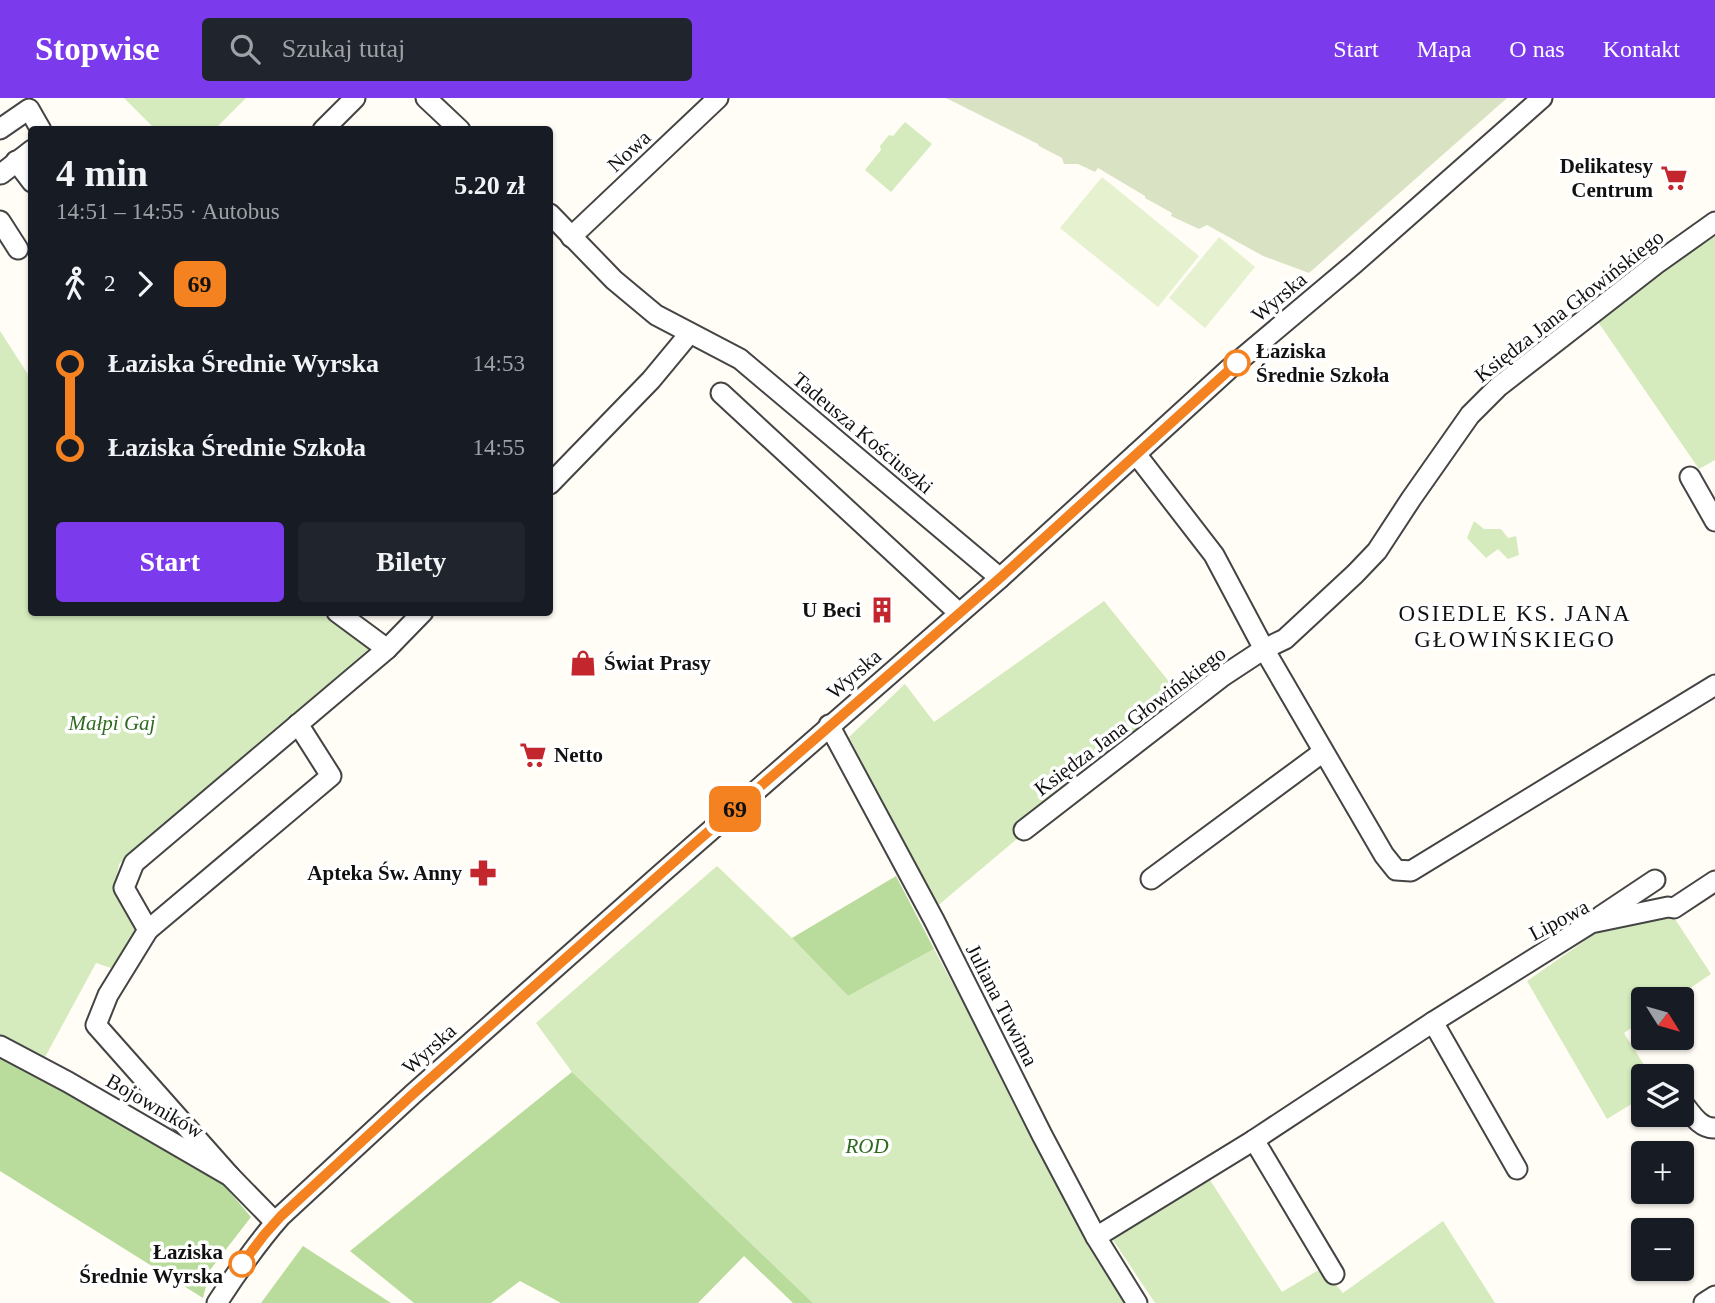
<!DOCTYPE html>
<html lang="pl">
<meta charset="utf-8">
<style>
:root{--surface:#171b24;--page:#20242c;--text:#f1f3f6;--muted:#9ea1a6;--accent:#7c3aed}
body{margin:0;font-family:Georgia,serif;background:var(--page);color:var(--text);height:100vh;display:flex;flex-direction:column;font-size:26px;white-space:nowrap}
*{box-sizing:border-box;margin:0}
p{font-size:23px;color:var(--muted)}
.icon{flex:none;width:38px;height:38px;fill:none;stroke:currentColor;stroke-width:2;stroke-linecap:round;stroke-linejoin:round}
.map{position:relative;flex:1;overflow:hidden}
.drawer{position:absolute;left:28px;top:28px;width:525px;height:490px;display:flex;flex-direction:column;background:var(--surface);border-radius:7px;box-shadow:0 2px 5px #0004}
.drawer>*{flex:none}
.badge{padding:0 14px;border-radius:10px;font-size:24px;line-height:46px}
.needle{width:46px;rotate:127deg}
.controls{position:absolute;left:1631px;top:889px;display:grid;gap:14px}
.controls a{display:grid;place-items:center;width:63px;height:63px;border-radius:7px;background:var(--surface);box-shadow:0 2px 5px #0004;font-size:35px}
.map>.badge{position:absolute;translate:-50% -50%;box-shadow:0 0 0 4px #fff}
.legs{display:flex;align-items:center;gap:10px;height:77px;padding:0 28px;font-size:23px}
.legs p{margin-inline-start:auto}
.headline{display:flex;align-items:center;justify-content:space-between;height:119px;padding:0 28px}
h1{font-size:38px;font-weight:700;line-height:52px}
.cta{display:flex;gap:14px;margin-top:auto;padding:14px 28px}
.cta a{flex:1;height:80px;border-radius:7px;background:var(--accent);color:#fff;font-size:28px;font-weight:700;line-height:80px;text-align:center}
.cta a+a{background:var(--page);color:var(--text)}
ul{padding:0 28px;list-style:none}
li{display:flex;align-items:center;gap:24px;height:84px;font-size:26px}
li i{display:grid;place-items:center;width:10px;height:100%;margin:0 9px;background:currentColor}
li i::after{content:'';width:18px;height:18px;margin:-9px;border:5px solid;border-radius:50%;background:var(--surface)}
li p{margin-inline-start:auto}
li:first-child i{background:linear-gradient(#0000 50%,currentColor 0)}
li:last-child i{background:linear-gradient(currentColor 50%,#0000 0)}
header{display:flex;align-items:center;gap:42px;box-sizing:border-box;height:98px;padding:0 35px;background:var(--accent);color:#fff}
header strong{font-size:33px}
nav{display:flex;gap:38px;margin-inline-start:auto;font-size:24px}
.search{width:490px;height:63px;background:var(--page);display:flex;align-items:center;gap:18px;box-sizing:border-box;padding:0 24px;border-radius:7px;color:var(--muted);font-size:26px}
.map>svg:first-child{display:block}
</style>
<header>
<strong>Stopwise</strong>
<div class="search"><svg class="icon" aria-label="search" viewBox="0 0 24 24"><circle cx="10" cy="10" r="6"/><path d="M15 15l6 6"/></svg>Szukaj tutaj</div>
<nav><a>Start</a><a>Mapa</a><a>O nas</a><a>Kontakt</a></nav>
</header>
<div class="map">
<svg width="1715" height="1205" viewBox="0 0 1715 1205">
<rect width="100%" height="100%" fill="#fffdf5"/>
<g fill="#d5ebbd">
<path d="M 124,0 L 246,0 L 215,31 L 156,32 Z"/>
<path d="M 905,24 L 932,46 L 891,94 L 865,72 L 881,52 L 880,48 L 889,37 L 893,38 Z"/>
<path d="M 1715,132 L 1715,362 L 1699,371 L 1596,221 Z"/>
<path d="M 0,233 L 31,281 L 32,514 L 321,515 L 371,549 L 119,766 L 114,793 L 127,817 L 138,833 L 111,870 L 96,865 L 44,961 L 0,937 Z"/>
<path d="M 1474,423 L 1484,431 L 1501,431 L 1508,440 L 1516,438 L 1519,457 L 1508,461 L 1498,451 L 1486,460 L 1467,440 Z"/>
<path d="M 1104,503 L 1183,601 L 935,810 L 849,639 L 905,586 L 934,624 Z"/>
<path d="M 717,768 L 792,840 L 848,898 L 934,851 L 1091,1144 L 1131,1205 L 813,1205 L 572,974 L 536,925 Z"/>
<path d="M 1632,810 L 1675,821 L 1711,876 L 1674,901 L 1643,901 L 1643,922 L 1624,935 L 1651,978 L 1643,978 L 1643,999 L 1607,1021 L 1527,883 Z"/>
<path d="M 1210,1082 L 1282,1194 L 1322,1170 L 1343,1195 L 1443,1123 L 1495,1205 L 1155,1205 L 1111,1139 Z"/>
</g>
<g fill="#b9dc9c">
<path d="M 896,778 L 934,851 L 848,898 L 792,840 Z"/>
<path d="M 0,959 L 218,1080 L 251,1119 L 210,1172 L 203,1200 L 0,1073 Z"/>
<path d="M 572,974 L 813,1205 L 793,1205 L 744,1158 L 698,1205 L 561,1205 L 520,1183 L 491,1205 L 414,1205 L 350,1153 Z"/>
<path d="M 303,1148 L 391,1205 L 261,1205 Z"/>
</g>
<path fill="#d9e3c4" d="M 946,0 L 1507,0 L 1309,175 L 1263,158 L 1207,127 L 1199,131 L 1171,118 L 1172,115 L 1145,100 L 1145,98 L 1098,70 L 1095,74 L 1078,66 L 1064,66 L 1062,60 L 1039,48 L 1038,46 Z"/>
<g fill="#e6f2cf">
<path d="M 1102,79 L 1199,158 L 1158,209 L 1060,130 Z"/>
<path d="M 1219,139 L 1255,169 L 1205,230 L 1169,200 Z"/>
</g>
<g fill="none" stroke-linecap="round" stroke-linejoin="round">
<g stroke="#444" stroke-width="23">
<g id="minor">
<path d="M 426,0 L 460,32"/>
<path d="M 0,31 L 29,11 L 41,32"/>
<path d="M 323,32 L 355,0"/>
<path d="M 16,63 L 32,84"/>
<path d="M 1,76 L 32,52"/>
<path d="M 550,116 L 614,182 L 656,217 L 740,261 L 1000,480"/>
<path d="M 0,123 L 18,151"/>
<path d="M 571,139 L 718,0"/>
<path d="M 721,295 L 959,515"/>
<path d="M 1136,356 L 1214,457 L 1264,551 L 1384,757 L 1396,772 L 1411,773 L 1715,587"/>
<path d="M 1690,379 L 1715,423"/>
<path d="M 550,386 L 651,282 L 690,235"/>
<path d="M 337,514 L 387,551 L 423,514"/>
<path d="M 829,627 L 934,822 L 1042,1037 L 1096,1139 L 1137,1205"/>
<path d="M 1024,732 L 1223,578 L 1264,551 L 1285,541 L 1355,476 L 1377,453 L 1411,401 L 1470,317 L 1498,289 L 1656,166 L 1715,124"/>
<path d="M 1151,781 L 1323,654"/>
<path d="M 1601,818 L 1655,782"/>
<path d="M 148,832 L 331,678 L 298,626"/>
<path d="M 1433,924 L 1517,1071"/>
<path d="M 0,948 L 68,984 L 230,1078 L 275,1124"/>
<path d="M 1682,1004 C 1691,1015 1700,1031 1715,1030"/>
<path d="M 1254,1042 L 1334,1176"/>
<path d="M 230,1078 L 96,927 L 108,897 L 148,832 L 124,790 L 134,765 L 387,551"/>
<path d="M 1096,1139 L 1254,1042 L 1433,924 L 1591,825 L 1668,809 L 1674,810 L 1715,783"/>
<path d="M 217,1205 C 237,1174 257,1145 281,1118 L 413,996 L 662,775 L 1000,480 L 1229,271 L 1355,165 L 1542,0"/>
<path d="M 1704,1205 L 1715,1198"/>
</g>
</g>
<use href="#minor" stroke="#fff" stroke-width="19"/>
</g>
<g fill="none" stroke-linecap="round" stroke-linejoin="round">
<g stroke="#fff" stroke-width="16">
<path id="line-1" d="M 242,1166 L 264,1137 L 281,1118 L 413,996 L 693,747 L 1000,480 L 1237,265"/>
</g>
<use href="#line-1" stroke="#f58220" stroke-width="10"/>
</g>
<defs>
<g id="supermarket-bare" transform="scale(2.1)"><path d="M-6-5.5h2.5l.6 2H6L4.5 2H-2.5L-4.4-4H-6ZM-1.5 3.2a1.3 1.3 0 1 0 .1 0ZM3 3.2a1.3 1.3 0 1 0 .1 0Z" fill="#c4262e" stroke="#fff" stroke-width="2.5" paint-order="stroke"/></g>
<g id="building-bare" transform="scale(2.1)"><path d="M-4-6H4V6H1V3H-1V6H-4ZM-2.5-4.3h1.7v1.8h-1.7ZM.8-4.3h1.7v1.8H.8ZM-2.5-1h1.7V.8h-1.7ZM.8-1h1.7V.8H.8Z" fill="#c4262e" stroke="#fff" stroke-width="2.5" paint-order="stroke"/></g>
<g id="shop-bare" transform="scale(2.1)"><path d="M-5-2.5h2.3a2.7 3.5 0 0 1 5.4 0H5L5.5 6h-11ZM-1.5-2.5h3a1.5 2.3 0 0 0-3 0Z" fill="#c4262e" stroke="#fff" stroke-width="2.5" paint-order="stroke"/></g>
<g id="pharmacy-bare" transform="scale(2.1)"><path d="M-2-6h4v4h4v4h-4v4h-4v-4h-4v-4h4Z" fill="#c4262e" stroke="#fff" stroke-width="2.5" paint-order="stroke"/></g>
</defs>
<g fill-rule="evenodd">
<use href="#supermarket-bare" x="1674" y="80"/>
<use href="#building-bare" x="882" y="512"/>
<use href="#shop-bare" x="583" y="565"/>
<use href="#supermarket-bare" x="533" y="657"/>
<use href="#pharmacy-bare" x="483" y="775"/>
</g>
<g fill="#fff" stroke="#f58220" stroke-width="3.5">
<circle cx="1237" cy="265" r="12"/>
<circle cx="242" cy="1166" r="12"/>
</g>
<g text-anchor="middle" stroke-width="7" stroke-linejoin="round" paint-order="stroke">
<g font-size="21" fill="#111" stroke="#fff">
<text transform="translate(629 53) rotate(-43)" y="7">Nowa</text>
<text transform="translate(1279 199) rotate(-40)" y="7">Wyrska</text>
<text transform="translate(1569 208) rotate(-38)" y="7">Księdza Jana Głowińskiego</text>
<text transform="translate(863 335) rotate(40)" y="7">Tadeusza Kościuszki</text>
<text transform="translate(854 576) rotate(-41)" y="7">Wyrska</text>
<text transform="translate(1130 623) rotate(-37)" y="7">Księdza Jana Głowińskiego</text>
<text transform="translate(1559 822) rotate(-28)" y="7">Lipowa</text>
<text transform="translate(1002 907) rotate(63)" y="7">Juliana Tuwima</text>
<text transform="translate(429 951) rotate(-42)" y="7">Wyrska</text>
<text transform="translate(155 1008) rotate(30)" y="7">Bojowników</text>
</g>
<g font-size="21" font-weight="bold" fill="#111" stroke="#fff" text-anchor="end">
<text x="1653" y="75">Delikatesy<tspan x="1653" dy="24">Centrum</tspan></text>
<text x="861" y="519">U Beci</text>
<text x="604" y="572" text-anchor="start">Świat Prasy</text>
<text x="554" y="664" text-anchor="start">Netto</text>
<text x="462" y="782">Apteka Św. Anny</text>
</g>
<g font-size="21" font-weight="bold" fill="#111" stroke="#fff" text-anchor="start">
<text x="1256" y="260">Łaziska<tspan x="1256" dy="24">Średnie Szkoła</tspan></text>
<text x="223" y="1161" text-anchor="end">Łaziska<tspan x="223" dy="24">Średnie Wyrska</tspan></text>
</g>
<g font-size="21" font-style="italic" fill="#2f6b1f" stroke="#fff">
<text x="112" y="632">Małpi Gaj</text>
<text x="867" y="1055">ROD</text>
</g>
<g font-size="23" letter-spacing="2" fill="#111" stroke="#fff">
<text x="1515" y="523">OSIEDLE KS. JANA<tspan x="1515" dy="26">GŁOWIŃSKIEGO</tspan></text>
</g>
</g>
</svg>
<div class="controls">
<a><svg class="needle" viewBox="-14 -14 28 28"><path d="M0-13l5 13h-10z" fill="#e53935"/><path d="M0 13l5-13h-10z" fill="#9ea1a6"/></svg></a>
<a><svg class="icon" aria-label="layers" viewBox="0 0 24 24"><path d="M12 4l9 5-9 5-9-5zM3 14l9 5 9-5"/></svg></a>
<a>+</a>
<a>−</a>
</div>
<b class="badge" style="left:735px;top:711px;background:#f58220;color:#111">69</b>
<section class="drawer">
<div class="headline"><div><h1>4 min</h1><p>14:51 – 14:55 · Autobus</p></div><b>5.20 zł</b></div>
<div class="legs"><svg class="icon" aria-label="walk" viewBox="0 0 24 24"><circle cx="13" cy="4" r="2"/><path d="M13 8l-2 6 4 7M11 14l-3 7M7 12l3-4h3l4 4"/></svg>2<svg class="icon" aria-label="forward" viewBox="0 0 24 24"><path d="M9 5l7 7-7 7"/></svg><b class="badge" style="background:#f58220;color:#111">69</b></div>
<ul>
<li><i style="color:#f58220"></i><b>Łaziska Średnie Wyrska</b><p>14:53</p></li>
<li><i style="color:#f58220"></i><b>Łaziska Średnie Szkoła</b><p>14:55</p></li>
</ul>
<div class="cta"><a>Start</a><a>Bilety</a></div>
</section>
</div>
